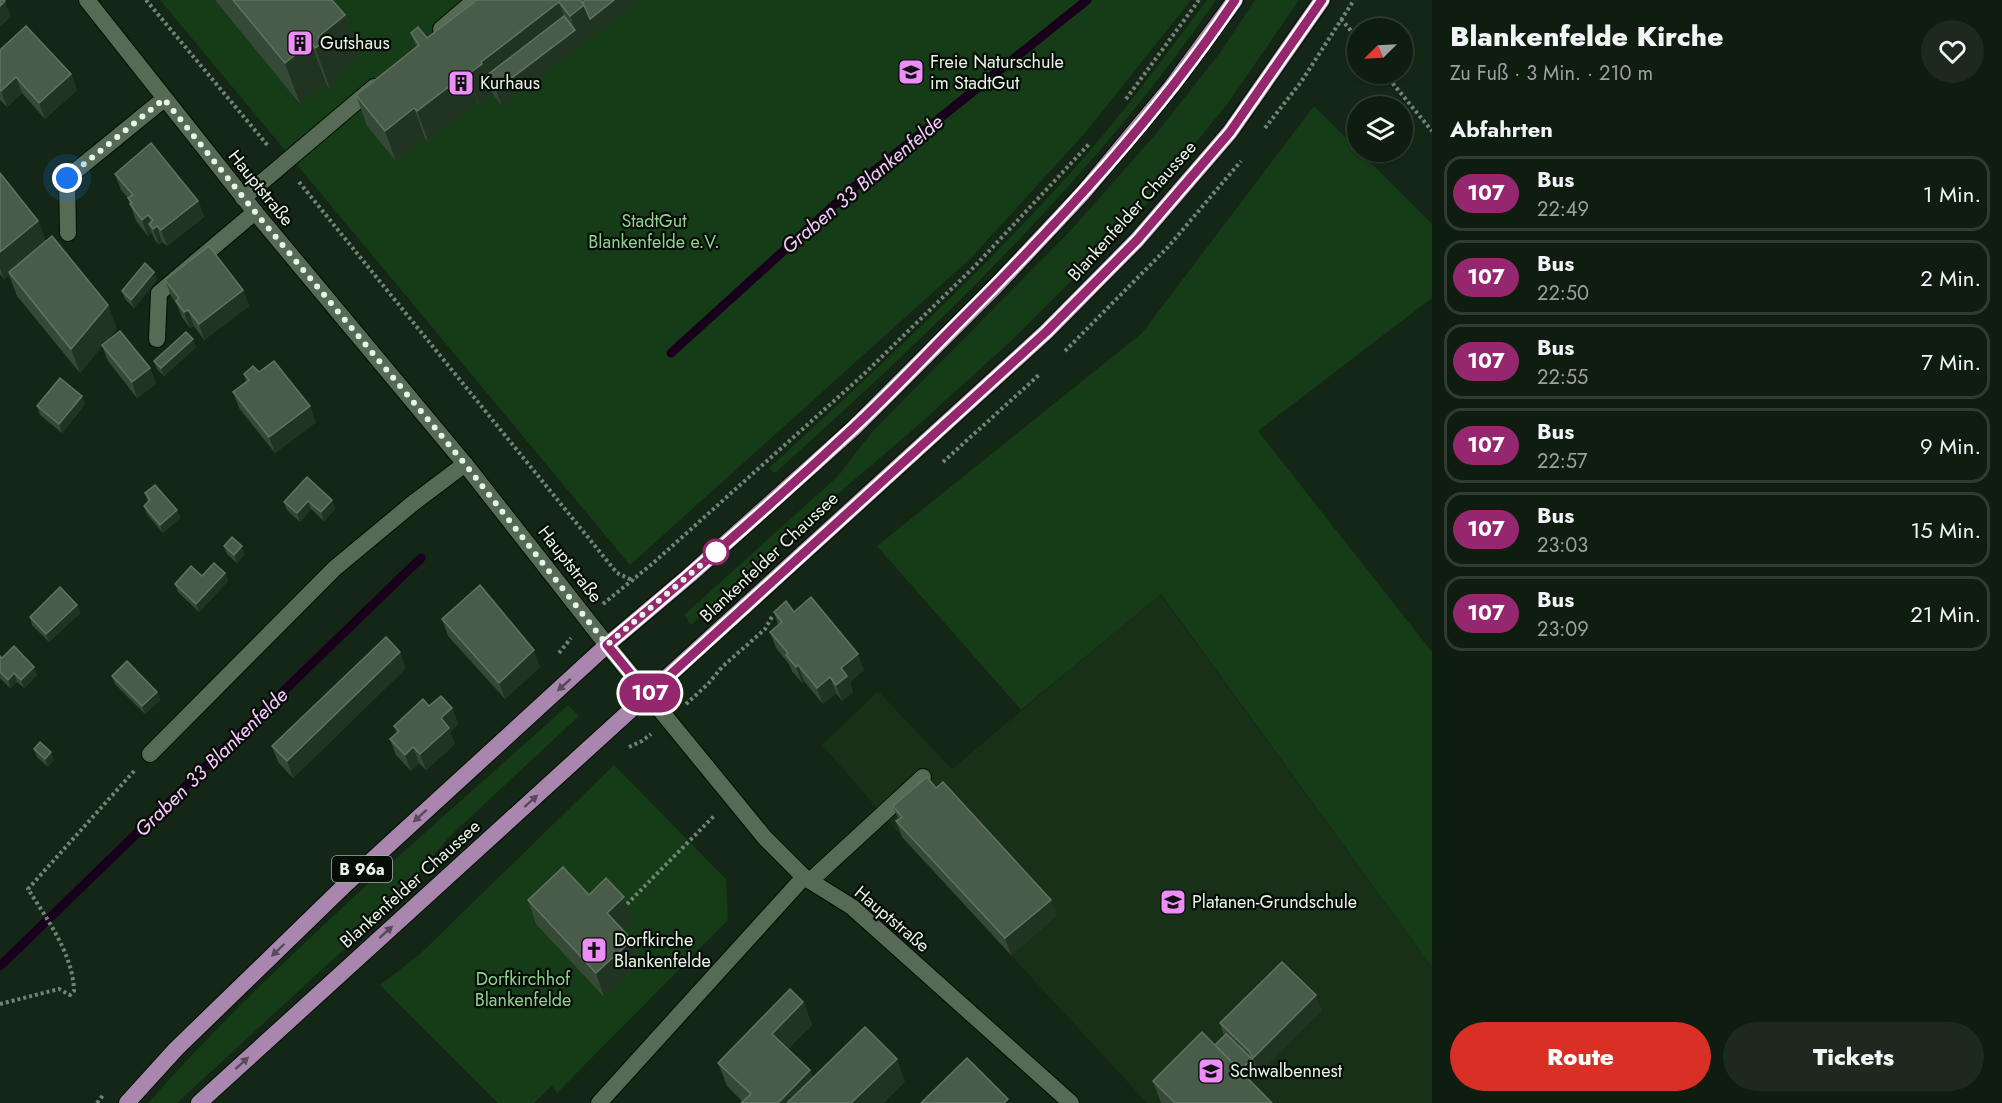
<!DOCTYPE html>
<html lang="de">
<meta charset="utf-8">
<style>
:root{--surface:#0f1c10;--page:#1d291e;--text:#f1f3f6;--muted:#9ba19f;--line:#2f3a30;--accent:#d93025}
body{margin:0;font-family:Jost,sans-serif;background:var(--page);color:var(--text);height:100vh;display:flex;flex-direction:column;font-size:22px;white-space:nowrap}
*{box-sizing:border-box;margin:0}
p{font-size:20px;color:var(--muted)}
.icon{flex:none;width:33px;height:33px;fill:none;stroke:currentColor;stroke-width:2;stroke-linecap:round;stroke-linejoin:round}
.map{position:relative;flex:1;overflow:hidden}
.drawer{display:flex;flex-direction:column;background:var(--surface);width:570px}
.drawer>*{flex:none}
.badge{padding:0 12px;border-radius:20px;font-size:21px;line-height:39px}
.needle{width:39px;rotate:246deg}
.fabs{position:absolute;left:1347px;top:18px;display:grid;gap:12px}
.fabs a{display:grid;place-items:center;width:66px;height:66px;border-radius:50%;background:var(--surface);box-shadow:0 2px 4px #0004,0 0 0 2px var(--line);font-size:30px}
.you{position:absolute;width:30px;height:30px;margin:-15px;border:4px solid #fff;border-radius:50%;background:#1a73e8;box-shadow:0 0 0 9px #1a73e833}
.map>.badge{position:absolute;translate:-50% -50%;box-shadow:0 0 0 3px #fff}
h2{padding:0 18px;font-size:22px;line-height:54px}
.round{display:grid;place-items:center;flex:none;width:63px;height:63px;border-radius:32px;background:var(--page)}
.summary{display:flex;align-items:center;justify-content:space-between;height:102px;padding:0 18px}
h1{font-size:28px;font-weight:800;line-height:45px}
.primary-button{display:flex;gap:12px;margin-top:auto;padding:12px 18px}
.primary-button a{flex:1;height:69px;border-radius:36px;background:var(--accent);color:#fff;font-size:24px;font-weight:800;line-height:69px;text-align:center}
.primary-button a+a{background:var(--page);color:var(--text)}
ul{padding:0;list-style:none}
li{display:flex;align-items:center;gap:18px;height:75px;margin:0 12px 9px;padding:0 6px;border:3px solid var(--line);border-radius:18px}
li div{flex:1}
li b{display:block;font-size:22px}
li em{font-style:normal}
li .badge{min-width:66px;font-weight:700;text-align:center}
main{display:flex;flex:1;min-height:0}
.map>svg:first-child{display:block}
</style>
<main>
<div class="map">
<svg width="1432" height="1103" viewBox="0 0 1432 1103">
<rect width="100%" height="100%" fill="#142615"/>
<path fill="#182f18" d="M 1160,594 L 1432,967 L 1432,1103 L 1147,1103 L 902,837 L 822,745 L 878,691 L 952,769 Z"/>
<g fill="#153b17">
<path d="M 160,0 L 1191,0 L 1085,133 L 970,259 L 630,565 Z"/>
<path d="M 1207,0 L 1216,0 C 1094,178 935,329 775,473 L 769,468 C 875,371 979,275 1075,168 C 1122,115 1164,57 1207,0 Z"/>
<path d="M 1255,0 L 1299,0 L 1228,103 L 1137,215 L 1010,342 L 914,429 L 800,526 L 691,625 L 684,615 L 838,476 L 871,433 L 1071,230 L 1155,135 L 1219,54 Z"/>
<path d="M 1314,106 L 1432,224 L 1432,298 L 1258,431 L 1432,652 L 1432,967 L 1161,594 L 1021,710 L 877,546 L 1142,333 Z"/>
<path d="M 568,705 L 579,716 L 449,837 L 391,906 L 177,1103 L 148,1103 C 276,959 425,834 568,705 Z"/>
<path d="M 614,765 L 726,879 L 728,920 L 557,1093 L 552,1086 L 534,1103 L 498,1103 L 380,985 L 420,954 Z"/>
</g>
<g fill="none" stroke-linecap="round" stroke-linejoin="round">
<g stroke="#18001d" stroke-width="9">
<path d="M 671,353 L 854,187 L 1087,0"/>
<path d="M 0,966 L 421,558"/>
</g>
<g stroke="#010f02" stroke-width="18">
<g id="service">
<path d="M 441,29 L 475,0"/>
<path d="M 243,198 L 374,87"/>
<path d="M 68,233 L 67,178 L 164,99"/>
<path d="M 157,339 L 159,293 L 255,212"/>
<path d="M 150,754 L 335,568 L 412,504 L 465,464"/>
<path d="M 810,881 L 923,777"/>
</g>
</g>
<g stroke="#010f02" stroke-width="18">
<path id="minor" d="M 599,1103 L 804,877"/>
</g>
<g stroke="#010f02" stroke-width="18">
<path id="tertiary" d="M 87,0 L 255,212 L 465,464 L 607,645 L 765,838 L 804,877 L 852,907 L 1071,1103"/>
</g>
<g stroke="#010f02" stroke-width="18">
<g id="primary">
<path d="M 127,1103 L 176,1049 L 346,884 L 607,645 L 690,575 L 854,428 L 995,287 L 1083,193 L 1172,86 L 1235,0"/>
<path d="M 199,1103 L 1046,332 L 1137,240 L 1230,132 L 1322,0"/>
</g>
</g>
<g stroke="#738374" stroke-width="4" stroke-dasharray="3 3" stroke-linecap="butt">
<path d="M 146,0 L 269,147"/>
<path d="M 1341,19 L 1358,39"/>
<path d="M 1385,74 L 1432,131"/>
<path d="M 1126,99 L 1199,0"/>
<path d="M 1265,128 L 1301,82 L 1354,0"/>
<path d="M 299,182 L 617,573 L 634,581"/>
<path d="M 1065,351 L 1168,247 L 1241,161"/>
<path d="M 943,462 L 1040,374"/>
<path d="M 603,604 L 652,564 L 863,375 L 975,266 L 1089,144"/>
<path d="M 559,653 L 571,638"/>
<path d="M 686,704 L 708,684 L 722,667 L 765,629 L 773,615"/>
<path d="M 629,747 L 642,741 L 651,734"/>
<path d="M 627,904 L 715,815"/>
<path d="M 0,1004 L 59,989 L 70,995 L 74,991 C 73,954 47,919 28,889 L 135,770"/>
<path d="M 97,1103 L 104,1094"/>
</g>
<use href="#service" stroke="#566a56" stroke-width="16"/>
<use href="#minor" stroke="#566a56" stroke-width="16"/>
<use href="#tertiary" stroke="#566a56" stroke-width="16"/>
<use href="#primary" stroke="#a986ae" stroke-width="16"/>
</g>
<g fill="#364936">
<path d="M 215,0 L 332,0 L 345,15 L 360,56 L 335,76 L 337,84 L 330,89 L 326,83 L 300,104 Z"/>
<path d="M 477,0 L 641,0 L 502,106 L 493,94 L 479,105 L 478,103 L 428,141 L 425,138 L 396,161 L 367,126 L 356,95 L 416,47 L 411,33 L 427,38 Z"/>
<path d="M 0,50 L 71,74 L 77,90 L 45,119 L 22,93 L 7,107 L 0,100 Z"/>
<path d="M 0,173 L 38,221 L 46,242 L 117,328 L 105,343 L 150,368 L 156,384 L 137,398 L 108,361 L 102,346 L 80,373 L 17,296 L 9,275 L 4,279 L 0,274 Z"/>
<path d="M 115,174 L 198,201 L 204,217 L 167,246 L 162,242 L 159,245 L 155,240 L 152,233 L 148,236 L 136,221 L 128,198 L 121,190 Z"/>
<path d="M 154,272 L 157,280 L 134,308 L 125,299 L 122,291 Z"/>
<path d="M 165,280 L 243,290 L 249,306 L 204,340 L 194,326 L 190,328 L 182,317 L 177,305 L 171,296 Z"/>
<path d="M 196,347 L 164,376 L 157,369 L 154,361 Z"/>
<path d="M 259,372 L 316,422 L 275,453 L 239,408 L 233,392 L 246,381 L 244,374 Z"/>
<path d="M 85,404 L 62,433 L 40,415 L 37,406 Z"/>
<path d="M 145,493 L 177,510 L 180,518 L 163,533 L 147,514 L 144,506 L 148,502 Z"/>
<path d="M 332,500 L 335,509 L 324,521 L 311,509 L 300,522 L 287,510 L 284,502 Z"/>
<path d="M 224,546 L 245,554 L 237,563 L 227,554 Z"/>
<path d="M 225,573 L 228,581 L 199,612 L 178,592 L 175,584 L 202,576 Z"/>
<path d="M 77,605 L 80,613 L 49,642 L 32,625 L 30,617 Z"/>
<path d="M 774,612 L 794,612 L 864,670 L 850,682 L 853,692 L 842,701 L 836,693 L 823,704 L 804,681 L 802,683 L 792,671 L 789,664 L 776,648 L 770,632 L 778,625 Z"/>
<path d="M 442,619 L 540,667 L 505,699 L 448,636 Z"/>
<path d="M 0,656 L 2,658 L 34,667 L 37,675 L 24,688 L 17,682 L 10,688 L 0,678 Z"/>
<path d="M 406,668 L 293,778 L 278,762 L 272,746 Z"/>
<path d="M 112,676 L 157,692 L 160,700 L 145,714 L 115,684 Z"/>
<path d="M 429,706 L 452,708 L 458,724 L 450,732 L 455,744 L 426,770 L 419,763 L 411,771 L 396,755 L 390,739 L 397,733 L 394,726 Z"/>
<path d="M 34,749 L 54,760 L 48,767 L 37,757 Z"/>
<path d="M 936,788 L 1051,900 L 1056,916 L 1011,955 L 902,837 L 896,821 L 898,819 L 893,806 Z"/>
<path d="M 589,895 L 624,897 L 632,921 L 622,930 L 632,940 L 640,964 L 604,997 L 536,924 L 528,900 Z"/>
<path d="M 1316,995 L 1321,1011 L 1259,1074 L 1255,1067 L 1246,1076 L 1272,1103 L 1161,1103 L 1153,1081 L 1215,1045 L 1224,1036 L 1220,1023 Z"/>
<path d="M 803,1002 L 812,1025 L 788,1049 L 810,1070 L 813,1078 L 905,1082 L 743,1102 L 727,1086 L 718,1063 Z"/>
</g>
<g fill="#213321">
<path d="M 577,0 L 641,0 L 502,106 L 496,90 L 575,30 L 570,16 Z"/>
<path d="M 5,1 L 11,17 L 0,27 L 0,6 Z"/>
<path d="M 559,2 L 570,32 L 487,78 L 493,94 L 479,105 L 468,74 L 481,62 Z"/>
<path d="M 345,15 L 360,56 L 335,76 L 337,84 L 330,89 L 315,48 L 318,37 Z"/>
<path d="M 311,42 L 326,83 L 300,104 L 285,63 Z"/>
<path d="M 467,73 L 478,103 L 428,141 L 417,111 Z"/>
<path d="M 71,74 L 77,90 L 45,119 L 39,103 Z"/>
<path d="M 16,77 L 22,93 L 7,107 L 1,91 Z"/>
<path d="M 414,108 L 425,138 L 396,161 L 385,131 Z"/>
<path d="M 198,201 L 204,217 L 167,246 L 161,230 Z"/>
<path d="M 148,215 L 153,228 L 157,226 L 162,242 L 159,245 L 153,229 L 149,224 L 152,233 L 148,236 L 142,220 Z"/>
<path d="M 38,221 L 47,244 L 9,272 L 9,275 L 4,279 L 0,268 L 0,252 Z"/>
<path d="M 154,272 L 157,280 L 134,308 L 131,300 Z"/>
<path d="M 243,290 L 249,306 L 204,340 L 199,324 Z"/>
<path d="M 108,305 L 117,328 L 80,373 L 71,349 Z"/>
<path d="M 188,310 L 194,326 L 190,328 L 184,312 Z"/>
<path d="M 193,339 L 196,347 L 164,376 L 161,368 Z"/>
<path d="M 150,368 L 156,384 L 137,398 L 132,382 Z"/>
<path d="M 82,396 L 85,404 L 62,433 L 59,424 Z"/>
<path d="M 310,406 L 316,422 L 275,453 L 269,437 Z"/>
<path d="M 332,500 L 335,509 L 324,521 L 321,512 Z"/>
<path d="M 308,501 L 311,509 L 300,522 L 297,513 Z"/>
<path d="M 177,510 L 180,518 L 163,533 L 160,525 Z"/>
<path d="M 242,546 L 245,554 L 237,563 L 234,555 Z"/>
<path d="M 225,573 L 228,581 L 199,612 L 196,604 Z"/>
<path d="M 77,605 L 80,613 L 49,642 L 46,634 Z"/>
<path d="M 534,650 L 540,667 L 505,699 L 499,683 Z"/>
<path d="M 400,652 L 406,668 L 293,778 L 287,761 Z"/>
<path d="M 858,654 L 864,670 L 850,682 L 853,692 L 842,701 L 836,685 L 841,668 Z"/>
<path d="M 798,665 L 804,681 L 802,683 L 796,667 Z"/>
<path d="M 34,667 L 37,675 L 24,688 L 21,680 Z"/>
<path d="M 14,673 L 17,682 L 10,688 L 8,680 Z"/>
<path d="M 830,677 L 836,693 L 823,704 L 817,688 Z"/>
<path d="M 157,692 L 160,700 L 145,714 L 142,706 Z"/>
<path d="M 452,708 L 458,724 L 450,732 L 455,744 L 426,770 L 420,754 L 441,718 Z"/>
<path d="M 413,747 L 419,763 L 411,771 L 405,755 Z"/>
<path d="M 51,752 L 54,760 L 48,767 L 45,759 Z"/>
<path d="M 624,897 L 632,921 L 615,937 L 607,913 Z"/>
<path d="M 1051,900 L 1056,916 L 1011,955 L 1005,938 Z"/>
<path d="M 632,940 L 640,964 L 604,997 L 596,973 Z"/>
<path d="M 1316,995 L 1321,1011 L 1259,1074 L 1253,1058 Z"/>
<path d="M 803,1002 L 812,1025 L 780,1057 L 772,1034 Z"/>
<path d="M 897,1059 L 905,1082 L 884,1103 L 851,1103 Z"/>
<path d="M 1252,1059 L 1255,1067 L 1238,1083 L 1235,1075 Z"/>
<path d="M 810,1070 L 818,1094 L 788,1103 L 778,1103 Z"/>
</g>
<g fill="#495b49" stroke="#627362" stroke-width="1.5">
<path d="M 0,0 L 4,0 L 5,1 L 0,6 Z"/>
<path d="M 233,0 L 332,0 L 345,15 L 318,37 L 323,43 L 315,48 L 311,42 L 285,63 Z"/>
<path d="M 477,0 L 581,0 L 584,5 L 570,16 L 559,2 L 481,62 L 482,64 L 468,74 L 467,73 L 417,111 L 414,108 L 385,131 L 356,95 L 419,45 L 411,33 L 418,27 L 427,38 Z"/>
<path d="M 585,0 L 614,0 L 590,19 L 584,5 L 583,2 Z"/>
<path d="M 564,16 L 575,30 L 496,90 L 486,76 Z"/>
<path d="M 26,26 L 71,74 L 39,103 L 16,77 L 1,91 L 0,90 L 0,50 Z"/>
<path d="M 151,143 L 198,201 L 161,230 L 157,226 L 153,229 L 149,224 L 153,220 L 148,215 L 142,220 L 130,204 L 132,203 L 128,198 L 133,195 L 115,174 Z"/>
<path d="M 0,173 L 38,221 L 0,252 Z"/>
<path d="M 52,236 L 108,305 L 71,349 L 9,272 Z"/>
<path d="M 209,246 L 243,290 L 199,324 L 188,310 L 184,312 L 176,301 L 179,298 L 165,280 Z"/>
<path d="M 145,263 L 154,272 L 131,300 L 122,291 Z"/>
<path d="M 120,331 L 150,368 L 132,382 L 102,345 Z"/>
<path d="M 186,332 L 193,339 L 161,368 L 154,361 Z"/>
<path d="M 274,361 L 310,406 L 269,437 L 233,392 L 249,380 L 244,374 L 253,366 L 259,372 Z"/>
<path d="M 60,378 L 82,396 L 59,424 L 37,406 Z"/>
<path d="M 307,477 L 332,500 L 321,512 L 308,501 L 297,513 L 284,502 Z"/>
<path d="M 155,485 L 177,510 L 160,525 L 144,506 L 150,500 L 145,493 Z"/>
<path d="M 232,537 L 242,546 L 234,555 L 224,546 Z"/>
<path d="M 214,563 L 225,573 L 196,604 L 175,584 L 191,566 L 202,576 Z"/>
<path d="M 480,585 L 534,650 L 499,683 L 442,619 Z"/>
<path d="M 60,587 L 77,605 L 46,634 L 30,617 Z"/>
<path d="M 811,597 L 858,654 L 841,668 L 847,676 L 836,685 L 830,677 L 817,688 L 798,665 L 796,667 L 786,655 L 788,653 L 770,632 L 782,622 L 774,612 L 786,601 L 794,612 Z"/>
<path d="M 386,637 L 400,652 L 287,761 L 272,746 Z"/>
<path d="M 14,646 L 34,667 L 21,680 L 14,673 L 8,680 L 0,672 L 0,656 L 2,658 Z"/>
<path d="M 127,661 L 157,692 L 142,706 L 112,676 Z"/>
<path d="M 441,696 L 452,708 L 441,718 L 449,728 L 420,754 L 413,747 L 405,755 L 390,739 L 399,731 L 394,726 L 423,699 L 429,706 Z"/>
<path d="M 40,742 L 51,752 L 45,759 L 34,749 Z"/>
<path d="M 927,777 L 936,788 L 943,782 L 1051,900 L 1005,938 L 896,821 L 902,817 L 893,806 Z"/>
<path d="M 563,867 L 589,895 L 606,878 L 624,897 L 607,913 L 632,940 L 596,973 L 528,900 Z"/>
<path d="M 1282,962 L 1316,995 L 1253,1058 L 1249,1051 L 1220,1023 Z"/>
<path d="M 790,989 L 803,1002 L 772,1034 L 810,1070 L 778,1103 L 741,1103 L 751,1094 L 718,1063 Z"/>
<path d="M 865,1027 L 897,1059 L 851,1103 L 789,1103 L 788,1102 Z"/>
<path d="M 1202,1032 L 1272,1103 L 1175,1103 L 1153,1081 Z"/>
<path d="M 1226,1034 L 1252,1059 L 1240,1070 L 1215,1045 Z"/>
<path d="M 967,1058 L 1008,1099 L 1004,1103 L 921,1103 Z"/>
</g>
<defs><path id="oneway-solid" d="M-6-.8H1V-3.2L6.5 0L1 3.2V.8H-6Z" transform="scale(1.5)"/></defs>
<g fill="#584a5a">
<use href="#oneway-solid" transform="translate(564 685) rotate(138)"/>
<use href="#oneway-solid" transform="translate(531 801) rotate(-42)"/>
<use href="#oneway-solid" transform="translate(420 816) rotate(138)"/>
<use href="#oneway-solid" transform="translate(386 932) rotate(-42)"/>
<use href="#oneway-solid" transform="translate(278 950) rotate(136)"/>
<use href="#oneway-solid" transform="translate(242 1063) rotate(-42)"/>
</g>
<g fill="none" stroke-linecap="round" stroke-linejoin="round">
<g stroke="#fff" stroke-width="14">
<path id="line" d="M 1235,0 C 1158,115 1062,219 964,317 C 927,354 891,393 852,429 C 773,503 691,575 607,645 L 648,695 L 1046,332 L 1137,240 L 1230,132 L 1322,0"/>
</g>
<use href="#line" stroke="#95276e" stroke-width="9"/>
<path stroke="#e8f4e8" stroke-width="6" stroke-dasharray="0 10.8" d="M 67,178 L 164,99 L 255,212 L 465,464 L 607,645 L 716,552"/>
</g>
<defs>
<g id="building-square" transform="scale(1.35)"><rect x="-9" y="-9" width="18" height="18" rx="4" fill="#ee8cf8" stroke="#060d06"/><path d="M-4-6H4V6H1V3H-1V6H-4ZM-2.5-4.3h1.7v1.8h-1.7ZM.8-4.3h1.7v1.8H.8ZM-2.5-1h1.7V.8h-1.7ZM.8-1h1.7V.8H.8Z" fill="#111"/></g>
<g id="school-square" transform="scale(1.35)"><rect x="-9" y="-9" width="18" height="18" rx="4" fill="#ee8cf8" stroke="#060d06"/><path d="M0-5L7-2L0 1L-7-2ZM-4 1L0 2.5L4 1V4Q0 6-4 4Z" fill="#111"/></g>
<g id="church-square" transform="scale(1.35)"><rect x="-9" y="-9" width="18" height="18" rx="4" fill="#ee8cf8" stroke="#060d06"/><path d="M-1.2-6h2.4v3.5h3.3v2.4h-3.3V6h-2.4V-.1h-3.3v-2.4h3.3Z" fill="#111"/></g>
</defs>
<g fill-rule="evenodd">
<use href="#building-square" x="300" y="43"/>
<use href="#school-square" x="911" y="72"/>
<use href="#building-square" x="461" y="83"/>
<use href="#school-square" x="1173" y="902"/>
<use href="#church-square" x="594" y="950"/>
<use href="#school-square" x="1211" y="1071"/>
</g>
<circle fill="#fff" stroke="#95276e" stroke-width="3" cx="716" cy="552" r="12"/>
<g text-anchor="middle" stroke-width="4.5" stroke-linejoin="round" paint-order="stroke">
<rect fill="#060d06" stroke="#a4afa4" stroke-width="1.5" x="332" y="856" width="60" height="26" rx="4.5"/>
<g font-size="16" font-weight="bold" fill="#e8f4e8">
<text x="362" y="875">B 96a</text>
</g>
<g font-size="18" fill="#e8f4e8" stroke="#060d06" text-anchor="start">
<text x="320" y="49">Gutshaus</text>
<text x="930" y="68">Freie Naturschule<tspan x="930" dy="21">im StadtGut</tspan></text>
<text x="480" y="89">Kurhaus</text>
<text x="1192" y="908">Platanen-Grundschule</text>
<text x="614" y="946">Dorfkirche<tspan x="614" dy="21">Blankenfelde</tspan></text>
<text x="1230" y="1077">Schwalbennest</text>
</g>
<g font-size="18" fill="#e8f4e8" stroke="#060d06">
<text transform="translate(261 188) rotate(51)" y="6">Hauptstraße</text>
<text transform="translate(1132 211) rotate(-48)" y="6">Blankenfelder Chaussee</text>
<text transform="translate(769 557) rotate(-43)" y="6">Blankenfelder Chaussee</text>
<text transform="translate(570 564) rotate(52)" y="6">Hauptstraße</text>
<text transform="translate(410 884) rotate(-42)" y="6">Blankenfelder Chaussee</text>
<text transform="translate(892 919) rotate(40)" y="6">Hauptstraße</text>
</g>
<g font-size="18" fill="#8fd28f" stroke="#060d06">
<text x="654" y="227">StadtGut<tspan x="654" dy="21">Blankenfelde e.V.</tspan></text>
<text x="523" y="985">Dorfkirchhof<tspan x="523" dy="21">Blankenfelde</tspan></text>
</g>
<g font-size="20" font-style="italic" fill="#fac8ff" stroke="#060d06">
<text transform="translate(862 184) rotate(-40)" y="7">Graben 33 Blankenfelde</text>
<text transform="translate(211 762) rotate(-44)" y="7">Graben 33 Blankenfelde</text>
</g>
</g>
</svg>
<div class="fabs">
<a><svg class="needle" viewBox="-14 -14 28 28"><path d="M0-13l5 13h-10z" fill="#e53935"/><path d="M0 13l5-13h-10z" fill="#9ba19f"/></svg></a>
<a><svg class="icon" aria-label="layers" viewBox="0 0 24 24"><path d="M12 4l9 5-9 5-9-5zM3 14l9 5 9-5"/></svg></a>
</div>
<div class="you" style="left:67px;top:178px"></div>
<b class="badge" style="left:650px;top:693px;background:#95276e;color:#fff">107</b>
</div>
<section class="drawer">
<div class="summary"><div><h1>Blankenfelde Kirche</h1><p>Zu Fuß · 3 Min. · 210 m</p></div><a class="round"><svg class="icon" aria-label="heart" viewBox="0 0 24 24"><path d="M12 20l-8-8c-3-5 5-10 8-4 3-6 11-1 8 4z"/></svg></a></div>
<h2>Abfahrten</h2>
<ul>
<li><span class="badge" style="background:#95276e;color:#fff">107</span><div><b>Bus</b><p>22:49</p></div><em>1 Min.</em></li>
<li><span class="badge" style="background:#95276e;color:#fff">107</span><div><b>Bus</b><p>22:50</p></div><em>2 Min.</em></li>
<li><span class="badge" style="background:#95276e;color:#fff">107</span><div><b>Bus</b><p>22:55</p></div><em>7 Min.</em></li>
<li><span class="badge" style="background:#95276e;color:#fff">107</span><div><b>Bus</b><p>22:57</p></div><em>9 Min.</em></li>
<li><span class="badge" style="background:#95276e;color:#fff">107</span><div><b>Bus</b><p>23:03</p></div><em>15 Min.</em></li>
<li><span class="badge" style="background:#95276e;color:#fff">107</span><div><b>Bus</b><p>23:09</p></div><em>21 Min.</em></li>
</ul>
<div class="primary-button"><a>Route</a><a>Tickets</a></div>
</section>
</main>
